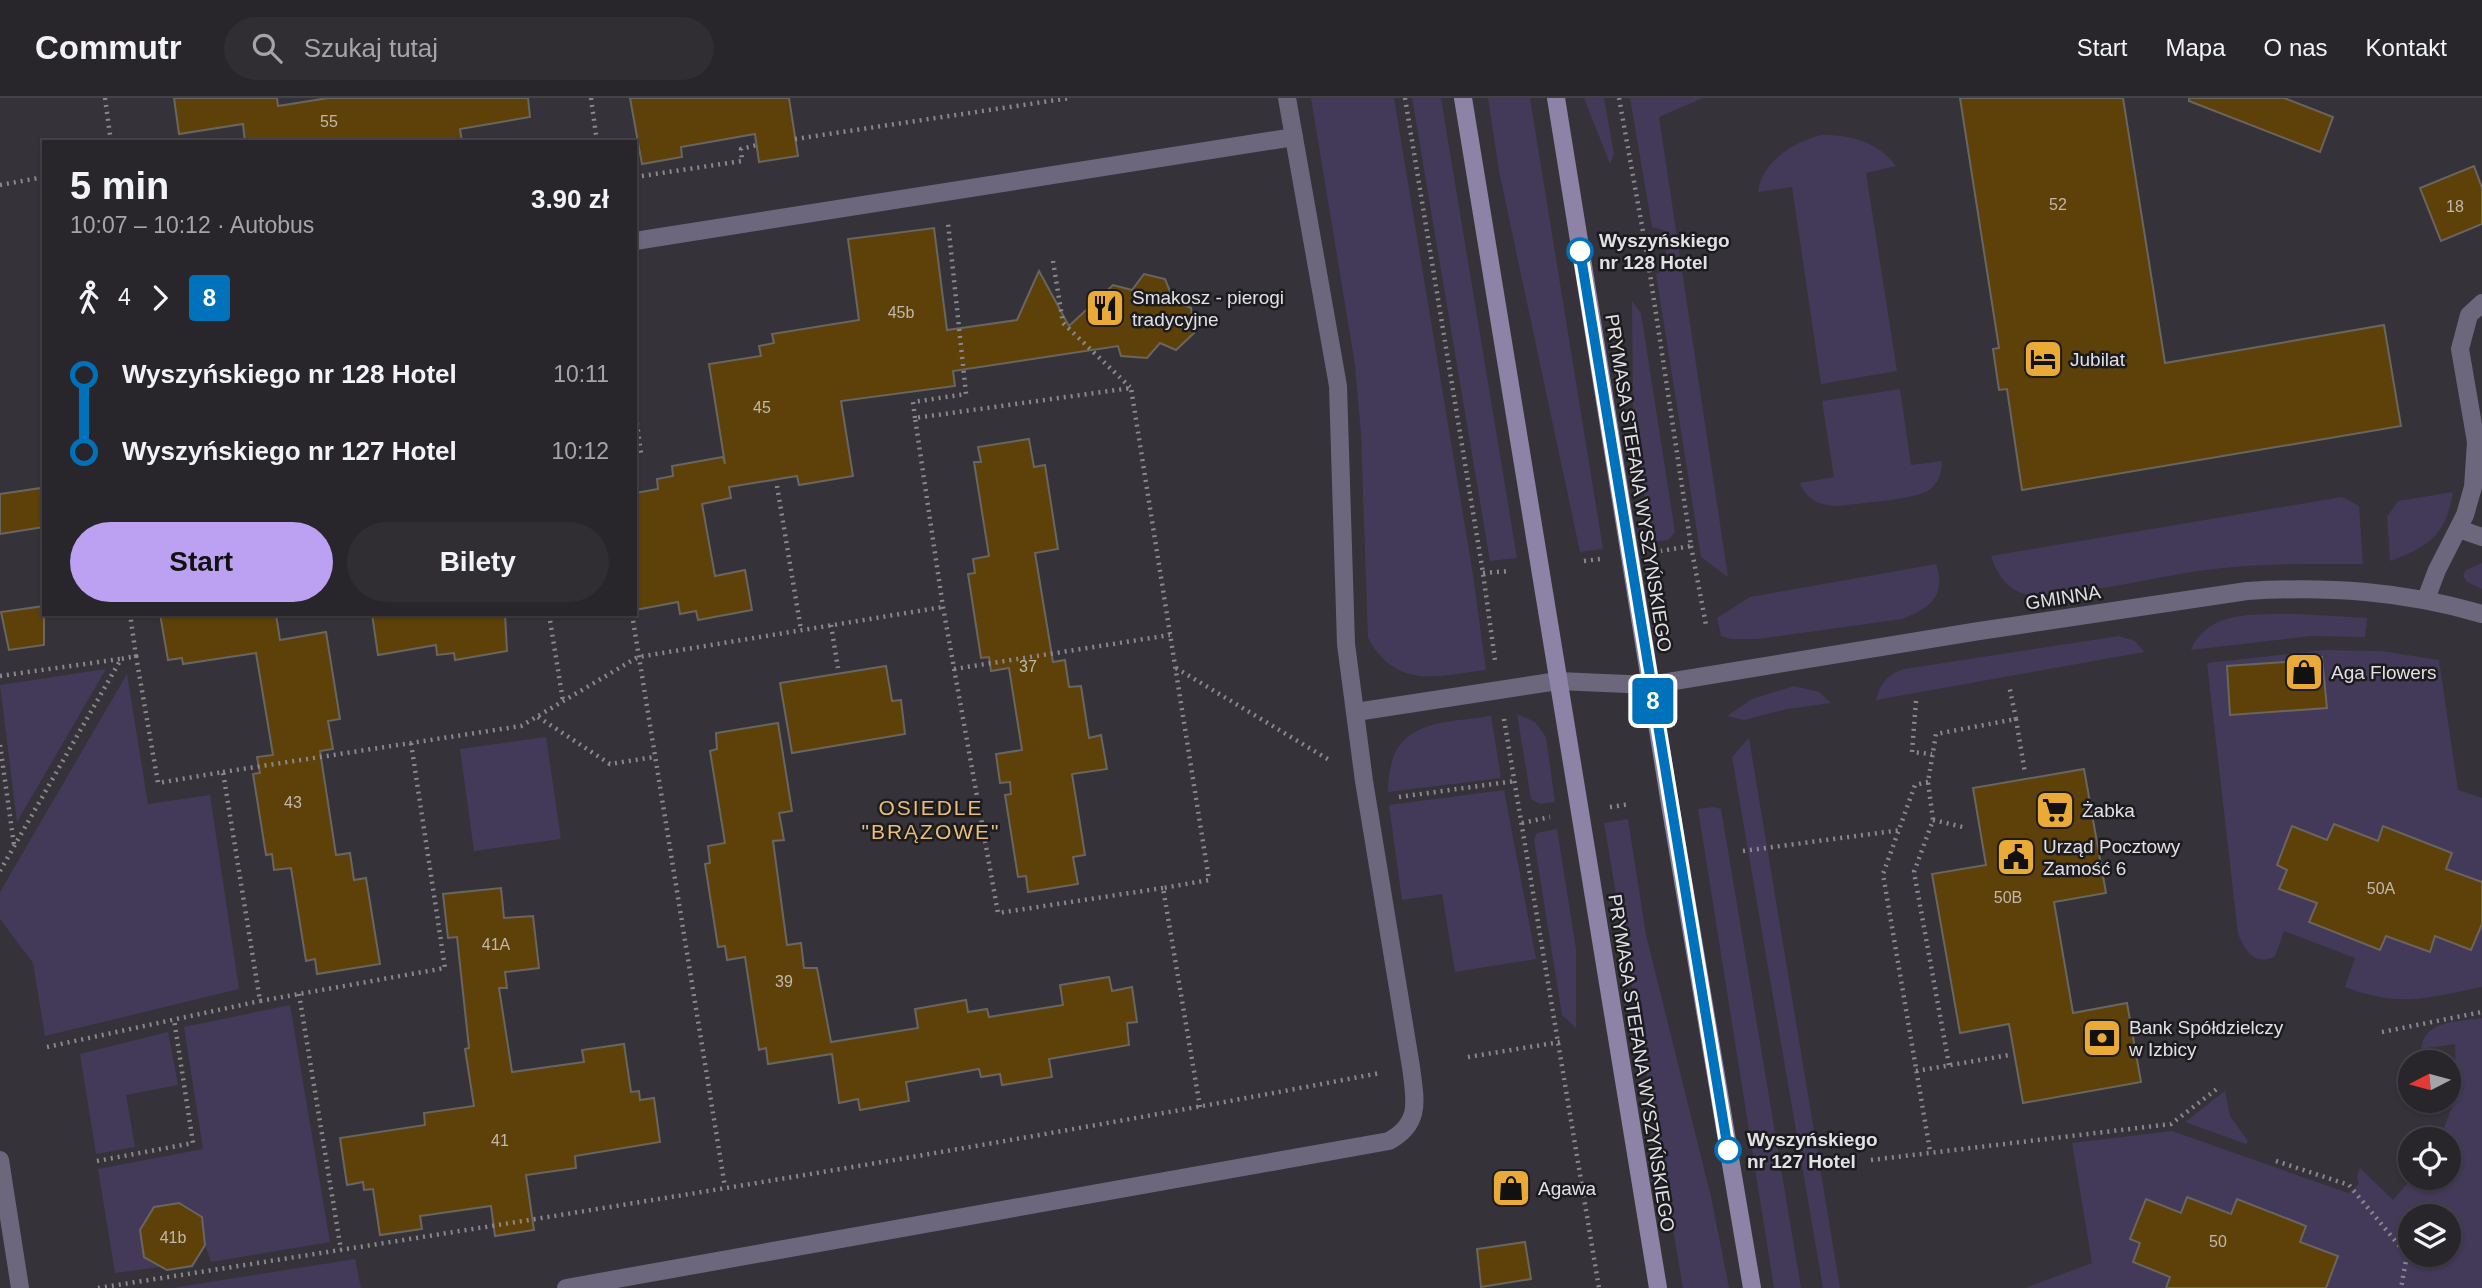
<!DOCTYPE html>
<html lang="pl">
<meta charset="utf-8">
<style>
:root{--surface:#28262b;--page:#302e33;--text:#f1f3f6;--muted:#a5a5a9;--line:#444347;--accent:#bca0f2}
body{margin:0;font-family:Arial,sans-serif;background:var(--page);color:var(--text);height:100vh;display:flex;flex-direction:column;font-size:26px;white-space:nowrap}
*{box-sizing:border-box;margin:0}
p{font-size:23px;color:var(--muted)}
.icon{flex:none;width:38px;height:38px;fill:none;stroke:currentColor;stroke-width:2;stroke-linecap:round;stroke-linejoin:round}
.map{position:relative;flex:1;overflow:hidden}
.side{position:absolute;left:42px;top:42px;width:595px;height:476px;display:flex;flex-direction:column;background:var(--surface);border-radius:0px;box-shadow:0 2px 5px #0004,0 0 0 2px var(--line)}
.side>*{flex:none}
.badge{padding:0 14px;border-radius:5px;font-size:24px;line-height:46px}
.needle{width:46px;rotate:264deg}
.controls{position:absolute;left:2398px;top:952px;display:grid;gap:14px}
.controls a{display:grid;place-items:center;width:63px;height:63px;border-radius:50%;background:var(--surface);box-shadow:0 2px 5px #0004,0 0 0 2px var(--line);font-size:35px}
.map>.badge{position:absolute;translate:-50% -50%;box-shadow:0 0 0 4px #fff}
.legs{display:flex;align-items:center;gap:10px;height:77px;padding:0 28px;font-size:23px}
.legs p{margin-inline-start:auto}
.summary{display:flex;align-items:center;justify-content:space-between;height:119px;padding:0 28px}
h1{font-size:38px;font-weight:600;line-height:52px}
.button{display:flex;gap:14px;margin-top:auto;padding:14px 28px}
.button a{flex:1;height:80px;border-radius:42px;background:var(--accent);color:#111;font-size:28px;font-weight:600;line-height:80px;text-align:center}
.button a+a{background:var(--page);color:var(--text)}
ul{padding:0 28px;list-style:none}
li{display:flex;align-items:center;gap:24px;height:77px;font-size:26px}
li i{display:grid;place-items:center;width:10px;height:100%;margin:0 9px;background:currentColor}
li i::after{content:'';width:18px;height:18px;margin:-9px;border:5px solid;border-radius:50%;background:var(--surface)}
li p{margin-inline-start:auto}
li:first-child i{background:linear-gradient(#0000 50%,currentColor 0)}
li:last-child i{background:linear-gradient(currentColor 50%,#0000 0)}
header{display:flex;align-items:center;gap:42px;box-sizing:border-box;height:98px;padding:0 35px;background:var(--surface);border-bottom:2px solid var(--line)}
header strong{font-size:33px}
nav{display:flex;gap:38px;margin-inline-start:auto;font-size:24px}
.search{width:490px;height:63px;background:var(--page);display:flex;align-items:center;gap:18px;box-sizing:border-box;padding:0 24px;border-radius:38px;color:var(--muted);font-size:26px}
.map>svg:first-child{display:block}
</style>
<header>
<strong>Commutr</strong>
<div class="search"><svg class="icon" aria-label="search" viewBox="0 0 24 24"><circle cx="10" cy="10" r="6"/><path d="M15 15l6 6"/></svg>Szukaj tutaj</div>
<nav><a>Start</a><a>Mapa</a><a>O nas</a><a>Kontakt</a></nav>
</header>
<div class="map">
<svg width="2482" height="1190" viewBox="0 0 2482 1190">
<rect width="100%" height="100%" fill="#353339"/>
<g fill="#433959" fill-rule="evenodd">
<path d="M 1311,0 L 1394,0 L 1473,477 L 1486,572 C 1436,578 1397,592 1368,540 L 1361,336 L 1355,267 Z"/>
<path d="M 1412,0 L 1441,0 L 1517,460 L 1490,463 Z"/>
<path d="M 1488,0 L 1530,0 L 1603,451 L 1580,454 L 1499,73 Z"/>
<path d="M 1584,0 L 1604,0 L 1614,56 L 1610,66 Z"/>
<path d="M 1630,0 L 1703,0 L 1659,19 L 1728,479 L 1701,459 L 1656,176 L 1669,170 L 1668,166 L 1663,132 L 1652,129 Z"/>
<path d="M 1821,37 C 1849,36 1879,44 1896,68 L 1866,75 L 1897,273 L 1821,286 L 1792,89 L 1758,94 C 1762,63 1794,44 1821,37 Z"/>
<path d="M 1632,203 L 1641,215 L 1675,434 L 1668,442 L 1652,444 L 1633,324 Z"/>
<path d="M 1900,291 L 1911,367 L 1942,363 C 1942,374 1939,385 1929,392 C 1914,402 1858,405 1838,408 C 1821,408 1806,402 1800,385 L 1834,379 L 1822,303 Z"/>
<path d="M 2453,394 C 2446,437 2430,448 2390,463 L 2387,419 L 2398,403 Z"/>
<path d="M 2342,399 L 2359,408 L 2363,466 C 2308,466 2253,465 2198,473 C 2153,480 2108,491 2062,495 C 2050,496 2036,499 2025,496 C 2006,491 1997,475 1991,458 Z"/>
<path d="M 2482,465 L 2482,491 L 2467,484 L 2463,478 L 2466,472 Z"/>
<path d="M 1936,466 C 1947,498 1929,511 1902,521 L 1758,541 L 1731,541 L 1721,538 L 1717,520 L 1750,499 Z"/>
<path d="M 2299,516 L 2367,520 L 2365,539 L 2311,538 L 2191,552 C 2208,510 2261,517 2299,516 Z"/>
<path d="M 2119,538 L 2135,543 L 2144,554 L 1876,602 C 1880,586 1888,576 1904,571 Z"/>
<path d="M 2323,552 L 2381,553 L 2439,562 L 2458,692 L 2482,700 L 2482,889 C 2425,900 2401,910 2345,889 L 2355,860 L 2284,833 L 2275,858 C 2256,869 2245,853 2238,836 L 2207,565 Z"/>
<path d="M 106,571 L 17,724 L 0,587 Z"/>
<path d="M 127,576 L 148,706 L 210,697 L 239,891 L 45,938 L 33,865 L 0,821 L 0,794 Z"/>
<path d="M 1794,588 L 1819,594 L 1831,605 L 1787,611 L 1744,622 L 1727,618 L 1752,601 Z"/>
<path d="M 1517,616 L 1535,624 L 1546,639 L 1555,704 L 1540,706 L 1531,701 Z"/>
<path d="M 1491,618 L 1501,680 L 1388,694 C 1388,622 1436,626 1491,618 Z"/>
<path d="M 546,639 L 561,741 L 474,753 L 460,651 Z"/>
<path d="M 1749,640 L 1840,1190 L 1823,1190 L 1732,659 Z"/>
<path d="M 1504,692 L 1536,861 L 1455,874 L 1442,796 L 1402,802 L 1389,707 Z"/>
<path d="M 1714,709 L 1721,711 L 1801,1190 L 1774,1190 L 1698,711 Z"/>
<path d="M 1628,721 L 1646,837 L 1711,1099 L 1729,1190 L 1683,1190 L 1604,725 Z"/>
<path d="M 1557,731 L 1576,851 L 1576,930 L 1562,917 L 1534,742 L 1537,735 Z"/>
<path d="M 290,907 L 330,1144 L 211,1164 L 205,1147 L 202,1119 L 179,1105 L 154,1109 L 140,1132 L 144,1159 L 160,1169 L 115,1175 L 98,1071 L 203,1051 L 184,929 Z"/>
<path d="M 2482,920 L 2482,1190 L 2025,1190 L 2092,1165 L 2072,1045 L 2172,1033 L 2348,1095 L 2359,1086 L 2357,1078 L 2360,1070 L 2393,1102 L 2412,1080 L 2448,1080 L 2448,1041 L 2440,1041 L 2456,998 L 2455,946 L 2421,951 C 2425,921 2458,924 2482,920 ZM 2410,1118 L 2448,1118 L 2448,1157 L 2410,1157 Z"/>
<path d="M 168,934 L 178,987 L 126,997 L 135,1049 L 96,1056 L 80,956 Z"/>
<path d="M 2225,993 L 2230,1018 L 2248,1043 L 2246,1046 L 2185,1024 Z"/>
<path d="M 355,1161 L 361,1190 L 172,1190 Z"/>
</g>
<g fill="#5e4109" stroke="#696560" stroke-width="2">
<path d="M 174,0 L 277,0 L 278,8 L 328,0 L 528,0 L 530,19 L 460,31 L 462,44 L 245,44 L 243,26 L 179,36 Z"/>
<path d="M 630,0 L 789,0 L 798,58 L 759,64 L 755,36 L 681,49 L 682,59 L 642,66 Z"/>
<path d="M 1960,0 L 2123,0 L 2165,265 L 2384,227 L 2401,328 L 2022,392 L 2007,291 L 1999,292 L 1993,251 L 1999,250 Z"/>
<path d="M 2189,0 L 2284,0 L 2333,19 L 2320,54 L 2189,3 Z"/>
<path d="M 2474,68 L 2482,90 L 2482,126 L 2441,143 L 2420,90 Z"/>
<path d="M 934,130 L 947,232 L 1017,222 L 1039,173 L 1069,228 L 1113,187 L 1132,192 L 1144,176 L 1165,181 L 1174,203 L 1191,210 L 1194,235 L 1176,252 L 1160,245 L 1147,260 L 1121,258 L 1118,248 L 953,273 L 955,288 L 841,303 L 853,378 L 799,387 L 797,378 L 729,389 L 731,400 L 702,406 L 715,478 L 745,472 L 752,512 L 698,522 L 696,513 L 680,516 L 678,504 L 635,512 L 635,395 L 658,391 L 657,381 L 673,378 L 672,368 L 723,359 L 725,366 L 709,266 L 761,258 L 759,248 L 774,245 L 772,236 L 859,222 L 848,141 Z"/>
<path d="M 1029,341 L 1034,369 L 1045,367 L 1058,451 L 1035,455 L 1053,564 L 1065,562 L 1069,589 L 1081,588 L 1089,640 L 1101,637 L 1107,671 L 1072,676 L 1085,757 L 1073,759 L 1078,786 L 1028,794 L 1026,778 L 1018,779 L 1005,697 L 1011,696 L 1010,684 L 1000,685 L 996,656 L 1022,652 L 1009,570 L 991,573 L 989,559 L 981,560 L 968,476 L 975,475 L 973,461 L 989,458 L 974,364 L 981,364 L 978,349 Z"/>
<path d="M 41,390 L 44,429 L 0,436 L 0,396 Z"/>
<path d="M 44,508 L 44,547 L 9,552 L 1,514 Z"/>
<path d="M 160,516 L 276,516 L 280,542 L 326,534 L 340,621 L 328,623 L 333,651 L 320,653 L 336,757 L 350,755 L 354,782 L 366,780 L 380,866 L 317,876 L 315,861 L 306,863 L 291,770 L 274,772 L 272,756 L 266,757 L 253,676 L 260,675 L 257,659 L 273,657 L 256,555 L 183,566 L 182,560 L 168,562 Z"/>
<path d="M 372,516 L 505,516 L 507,553 L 455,562 L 454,555 L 437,557 L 436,547 L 378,557 Z"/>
<path d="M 2322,559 L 2327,610 L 2230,617 L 2227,568 L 2285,564 Z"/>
<path d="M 886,568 L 892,603 L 901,602 L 905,636 L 792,655 L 780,585 Z"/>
<path d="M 778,625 L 792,713 L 779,715 L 784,742 L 773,743 L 787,847 L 801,845 L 804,870 L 817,870 L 831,944 L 918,930 L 915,911 L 966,902 L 968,914 L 987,911 L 989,919 L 1063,907 L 1060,887 L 1109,879 L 1112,893 L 1132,889 L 1137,924 L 1127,925 L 1129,947 L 1049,961 L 1052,979 L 1002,987 L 1000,976 L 981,979 L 979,971 L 906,984 L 909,1003 L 860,1012 L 858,1001 L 839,1005 L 832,956 L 768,966 L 766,950 L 759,952 L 745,859 L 727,862 L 725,848 L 718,849 L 705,766 L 710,765 L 708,748 L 725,745 L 710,653 L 717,651 L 716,635 Z"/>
<path d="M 2084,671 L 2106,795 L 2054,804 L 2073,915 L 2127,905 L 2141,984 L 2023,1005 L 2009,926 L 1960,935 L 1932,776 L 1986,767 L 1973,690 Z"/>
<path d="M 2334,726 L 2378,743 L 2383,728 L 2452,755 L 2446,771 L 2482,784 L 2482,826 L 2471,852 L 2435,838 L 2430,854 L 2386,838 L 2380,852 L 2309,824 L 2317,805 L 2279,791 L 2287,772 L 2277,767 L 2292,728 L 2327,742 Z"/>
<path d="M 501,790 L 504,820 L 533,818 L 539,870 L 505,874 L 507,890 L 499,890 L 512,974 L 584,964 L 582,952 L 624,946 L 631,994 L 639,993 L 640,1002 L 654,1000 L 660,1044 L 575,1058 L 576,1070 L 526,1077 L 534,1132 L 495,1138 L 491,1108 L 420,1118 L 422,1131 L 380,1137 L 373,1091 L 364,1092 L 363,1084 L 347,1087 L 340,1040 L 425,1027 L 424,1015 L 474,1008 L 465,951 L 469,950 L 457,839 L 448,840 L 443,796 Z"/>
<path d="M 2187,1099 L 2231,1116 L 2237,1101 L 2306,1128 L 2300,1144 L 2338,1158 L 2326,1190 L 2166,1190 L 2170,1179 L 2133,1164 L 2140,1145 L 2130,1141 L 2146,1101 L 2181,1115 Z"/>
<path d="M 179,1105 L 202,1119 L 205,1147 L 192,1168 L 167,1172 L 144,1159 L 140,1132 L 154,1109 Z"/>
<path d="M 1525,1144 L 1531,1181 L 1481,1189 L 1477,1151 Z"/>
</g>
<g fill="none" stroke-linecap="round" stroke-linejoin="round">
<g stroke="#8a888d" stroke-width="4.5" stroke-dasharray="2 5" stroke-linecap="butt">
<path d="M 105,0 L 111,44"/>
<path d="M 591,0 L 597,44"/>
<path d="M 1405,0 L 1483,475 L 1495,562"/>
<path d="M 1619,0 L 1647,156 L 1691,448 L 1661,453"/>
<path d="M 795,41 L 1070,0"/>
<path d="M 635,79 L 742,63 L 741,51 L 757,47"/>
<path d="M 0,87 L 44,79"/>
<path d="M 1053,163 L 1063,225 L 1130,289"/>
<path d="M 635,311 L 641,355 L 635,356"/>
<path d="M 915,320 L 913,304 L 966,296 L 948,125"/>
<path d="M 777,388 L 801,532"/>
<path d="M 1691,448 L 1706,527"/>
<path d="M 1584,463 L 1600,461"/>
<path d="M 1483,475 L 1510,473"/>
<path d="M 549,516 L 563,603"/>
<path d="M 632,516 L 725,1089"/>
<path d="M 831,527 L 838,570"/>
<path d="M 136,558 L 158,685 L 223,674 L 260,903 L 445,870 L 411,645"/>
<path d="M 1176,570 L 1331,663"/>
<path d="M 954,571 L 1170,537"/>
<path d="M 0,578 L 120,561"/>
<path d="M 1916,603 L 1912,654 L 1932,656"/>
<path d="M 538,619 L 610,666 L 654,659"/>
<path d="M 1504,621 L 1599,1190"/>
<path d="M 2016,621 L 2025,675"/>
<path d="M 0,647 L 14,747"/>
<path d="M 223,674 L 521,628 L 638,559 L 943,509"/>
<path d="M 1928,684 L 1915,687 L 1883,776 L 1930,1053"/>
<path d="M 1399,699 L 1515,683"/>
<path d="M 1610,709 L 1630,706"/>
<path d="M 1933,722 L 1967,730"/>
<path d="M 1522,725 L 1550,719"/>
<path d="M 1743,753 L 1901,732"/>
<path d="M 0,773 L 121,561 L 136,558 L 130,516"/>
<path d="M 1163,790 L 998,815 L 943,509 L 915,320 L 1131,290 L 1209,782 L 1163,790 L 1200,1009"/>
<path d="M 299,896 L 341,1152"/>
<path d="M 2382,934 L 2482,914"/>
<path d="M 47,949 L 260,903"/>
<path d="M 1468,959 L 1560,944"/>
<path d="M 1949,967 L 1914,774 L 1933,722 L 1928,684 L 1936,636 L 2016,621 L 2009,587"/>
<path d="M 1916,973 L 2009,957"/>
<path d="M 1871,1062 L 2171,1026 L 2218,990"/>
<path d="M 97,1063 L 193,1045 L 174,921"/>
<path d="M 2276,1063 L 2349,1087 L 2407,1157 L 2401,1190"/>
<path d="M 98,1190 C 526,1123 954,1056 1380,975"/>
</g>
<path stroke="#6d677d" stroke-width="18" d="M 2459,431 L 2482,439"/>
<g stroke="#6d677d" stroke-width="18">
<path d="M 635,143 L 1294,39"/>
<path d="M 2426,501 L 2437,472 L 2465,417 L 2473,389 L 2476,344 L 2460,251 L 2469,217 L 2482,205"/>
<path d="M 1356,614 L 1558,583"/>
<path d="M 0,1062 L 20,1190"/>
<path d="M 566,1190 L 1389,1043 C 1422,1025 1415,1001 1411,969 L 1364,683 L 1346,546 L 1338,288 L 1287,0"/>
</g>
<path stroke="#6d677d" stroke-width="18" d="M 1558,583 L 1650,587 L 1979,533 L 2247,493 C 2328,488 2404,493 2482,516"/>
<g stroke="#8c83a6" stroke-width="18">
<path d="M 1463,0 L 1658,1190"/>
<path d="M 1556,0 L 1669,700 L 1752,1190"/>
</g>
</g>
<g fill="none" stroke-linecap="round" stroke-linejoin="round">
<g stroke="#fff" stroke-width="16">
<path id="line-1" d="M 1580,153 L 1728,1052"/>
</g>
<use href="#line-1" stroke="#0072bc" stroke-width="10"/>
</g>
<defs>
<g id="restaurant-square" transform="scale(2.0125)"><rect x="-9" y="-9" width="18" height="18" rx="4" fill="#eaaa38" stroke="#1c1b1e"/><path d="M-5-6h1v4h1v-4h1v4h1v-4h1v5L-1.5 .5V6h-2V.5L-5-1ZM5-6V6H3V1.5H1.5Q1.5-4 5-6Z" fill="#111"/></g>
<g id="hotel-square" transform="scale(2.0125)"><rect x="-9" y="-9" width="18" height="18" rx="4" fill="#eaaa38" stroke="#1c1b1e"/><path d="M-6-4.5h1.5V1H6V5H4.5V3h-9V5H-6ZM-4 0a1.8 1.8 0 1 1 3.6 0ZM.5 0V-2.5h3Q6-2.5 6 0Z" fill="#111"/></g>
<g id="shop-square" transform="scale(2.0125)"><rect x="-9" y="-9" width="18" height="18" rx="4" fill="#eaaa38" stroke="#1c1b1e"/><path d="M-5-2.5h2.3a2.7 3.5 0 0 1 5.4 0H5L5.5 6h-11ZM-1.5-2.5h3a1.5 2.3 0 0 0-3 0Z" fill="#111"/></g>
<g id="supermarket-square" transform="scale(2.0125)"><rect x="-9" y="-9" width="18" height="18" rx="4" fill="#eaaa38" stroke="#1c1b1e"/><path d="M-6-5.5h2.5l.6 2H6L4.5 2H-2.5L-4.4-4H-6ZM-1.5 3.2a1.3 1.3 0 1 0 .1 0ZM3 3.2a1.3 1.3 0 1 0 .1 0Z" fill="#111"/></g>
<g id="civic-square" transform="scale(2.0125)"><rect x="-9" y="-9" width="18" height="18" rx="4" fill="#eaaa38" stroke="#1c1b1e"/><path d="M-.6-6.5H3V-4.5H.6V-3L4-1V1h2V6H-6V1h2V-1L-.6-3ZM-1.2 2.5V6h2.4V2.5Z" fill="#111"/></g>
<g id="bank-square" transform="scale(2.0125)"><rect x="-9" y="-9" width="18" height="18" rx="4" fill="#eaaa38" stroke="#1c1b1e"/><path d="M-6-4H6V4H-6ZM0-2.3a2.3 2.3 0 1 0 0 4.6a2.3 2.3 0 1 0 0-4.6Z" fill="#111"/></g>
</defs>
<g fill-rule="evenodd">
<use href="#restaurant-square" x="1105" y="210"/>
<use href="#hotel-square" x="2043" y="261"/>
<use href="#shop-square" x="2304" y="574"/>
<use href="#supermarket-square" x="2055" y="712"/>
<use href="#civic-square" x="2016" y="759"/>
<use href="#bank-square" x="2102" y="940"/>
<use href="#shop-square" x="1511" y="1090"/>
</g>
<g fill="#fff" stroke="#0072bc" stroke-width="3.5">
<circle cx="1580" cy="153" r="12"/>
<circle cx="1728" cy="1052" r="12"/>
</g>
<g text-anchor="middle" stroke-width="5" stroke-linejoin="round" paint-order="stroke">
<g font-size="16" fill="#c0b8ad">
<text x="329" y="29">55</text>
<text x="2058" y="112">52</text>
<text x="2455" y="114">18</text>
<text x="901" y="220">45b</text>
<text x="762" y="315">45</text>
<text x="1028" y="574">37</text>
<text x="293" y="710">43</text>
<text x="2381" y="796">50A</text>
<text x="2008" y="805">50B</text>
<text x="496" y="852">41A</text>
<text x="784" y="889">39</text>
<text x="500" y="1048">41</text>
<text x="173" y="1145">41b</text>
<text x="2218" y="1149">50</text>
</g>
<g font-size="19" font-weight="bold" fill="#e1e0e4" stroke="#1c1b1e" text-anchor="start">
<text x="1599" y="149">Wyszyńskiego<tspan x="1599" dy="22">nr 128 Hotel</tspan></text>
<text x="1747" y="1048">Wyszyńskiego<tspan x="1747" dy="22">nr 127 Hotel</tspan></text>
</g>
<g font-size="19" fill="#e1e0e4" stroke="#1c1b1e" text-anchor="start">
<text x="1132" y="206">Smakosz - pierogi<tspan x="1132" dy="22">tradycyjne</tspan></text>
<text x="2070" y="268">Jubilat</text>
<text x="2331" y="581">Aga Flowers</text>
<text x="2082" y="719">Żabka</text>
<text x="2043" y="755">Urząd Pocztowy<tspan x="2043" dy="22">Zamość 6</tspan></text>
<text x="2129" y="936">Bank Spółdzielczy<tspan x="2129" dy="22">w Izbicy</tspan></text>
<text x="1538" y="1097">Agawa</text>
</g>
<g font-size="19" fill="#e1e0e4" stroke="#1c1b1e">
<text transform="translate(1639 385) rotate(81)" y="7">PRYMASA STEFANA WYSZYŃSKIEGO</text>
<text transform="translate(2063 499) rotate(-9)" y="7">GMINNA</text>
<text transform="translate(1642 965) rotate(81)" y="7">PRYMASA STEFANA WYSZYŃSKIEGO</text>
</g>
<g font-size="21" letter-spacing="2" fill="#eabe79" stroke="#1c1b1e">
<text x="931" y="717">OSIEDLE<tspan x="931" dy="24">"BRĄZOWE"</tspan></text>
</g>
</g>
</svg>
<div class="controls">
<a><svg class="needle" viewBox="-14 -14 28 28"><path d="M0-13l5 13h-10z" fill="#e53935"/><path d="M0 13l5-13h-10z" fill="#a5a5a9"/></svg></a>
<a><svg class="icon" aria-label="locate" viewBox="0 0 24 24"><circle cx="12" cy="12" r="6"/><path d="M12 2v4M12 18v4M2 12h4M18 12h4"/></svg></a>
<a><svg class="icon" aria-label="layers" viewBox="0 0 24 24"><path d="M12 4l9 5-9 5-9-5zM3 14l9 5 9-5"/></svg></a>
</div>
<b class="badge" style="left:1653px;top:603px;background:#0072bc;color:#fff">8</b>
<section class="side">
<div class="summary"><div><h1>5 min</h1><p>10:07 – 10:12 · Autobus</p></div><b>3.90 zł</b></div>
<div class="legs"><svg class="icon" aria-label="walk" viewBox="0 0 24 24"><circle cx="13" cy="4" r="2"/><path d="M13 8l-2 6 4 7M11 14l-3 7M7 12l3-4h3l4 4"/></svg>4<svg class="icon" aria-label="forward" viewBox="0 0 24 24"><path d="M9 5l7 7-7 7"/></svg><b class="badge" style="background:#0072bc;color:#fff">8</b></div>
<ul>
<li><i style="color:#0072bc"></i><b>Wyszyńskiego nr 128 Hotel</b><p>10:11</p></li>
<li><i style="color:#0072bc"></i><b>Wyszyńskiego nr 127 Hotel</b><p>10:12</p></li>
</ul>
<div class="button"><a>Start</a><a>Bilety</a></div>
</section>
</div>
